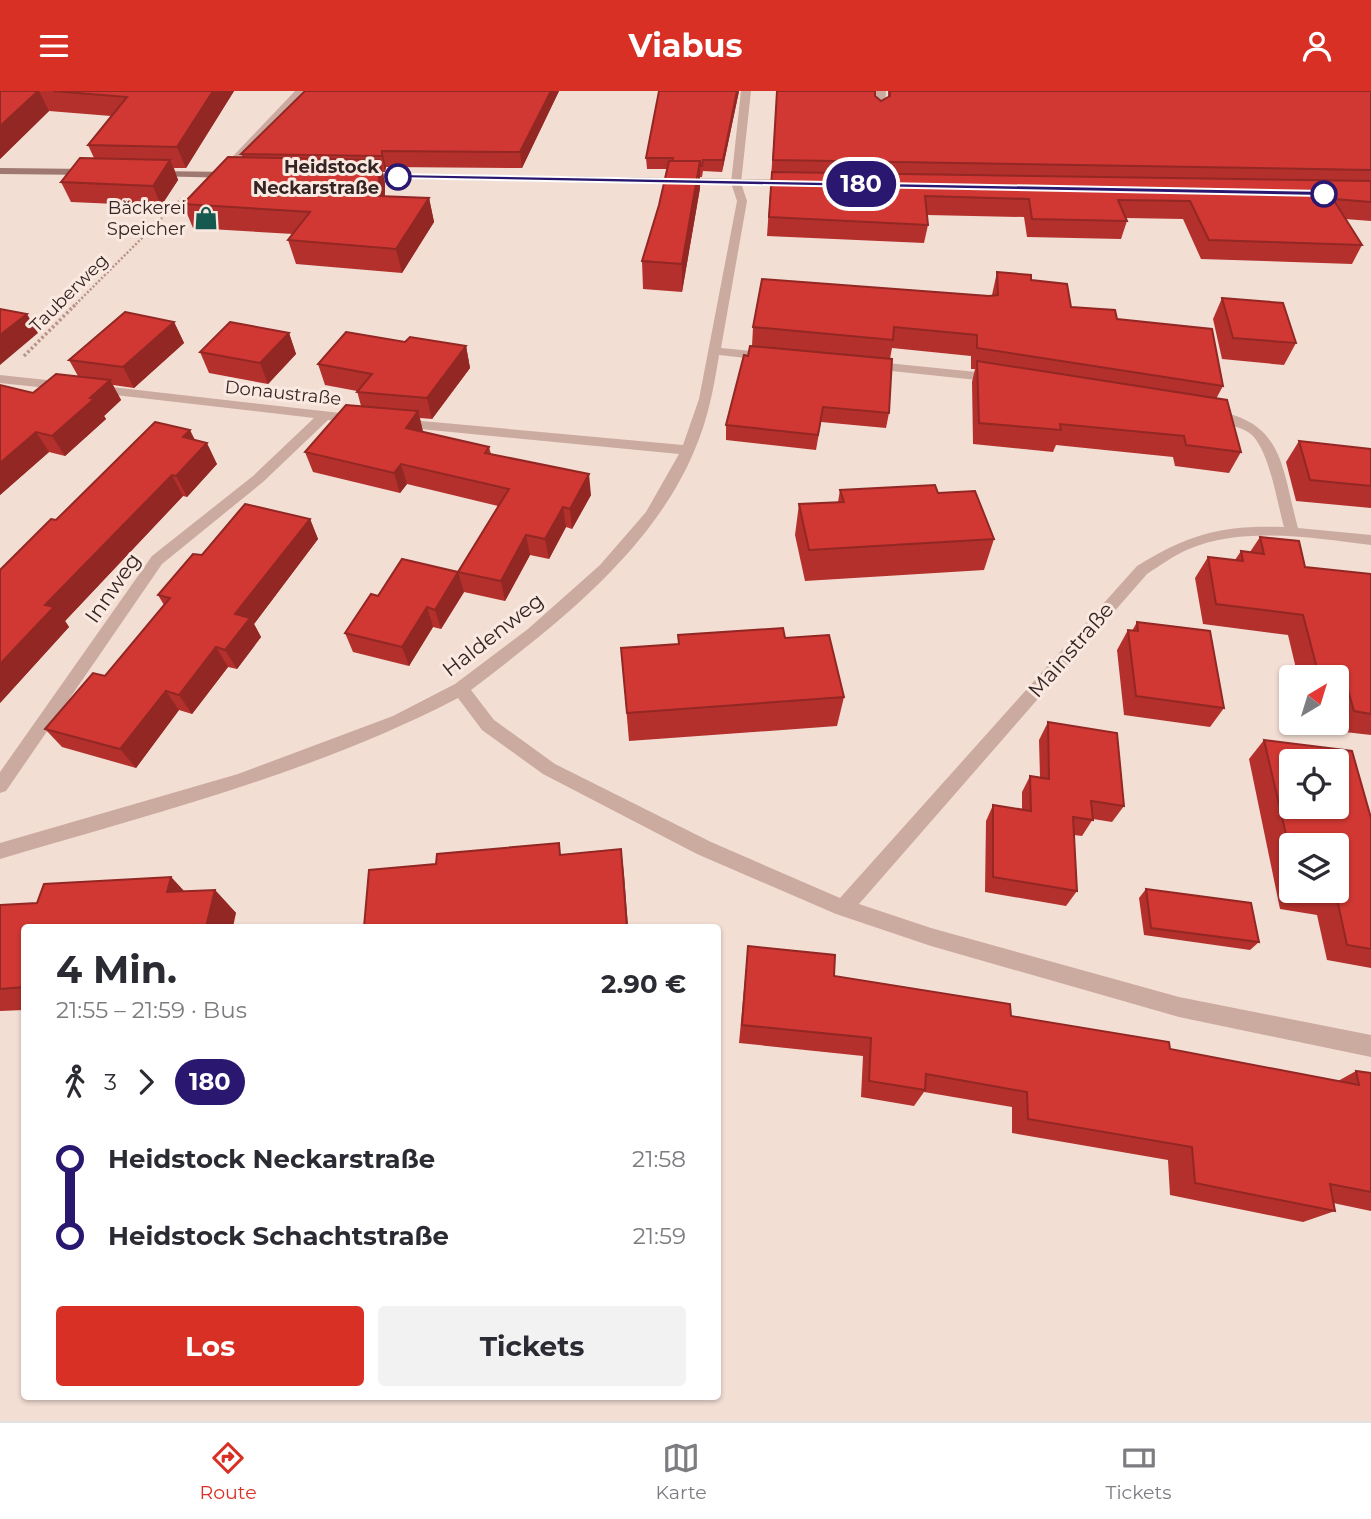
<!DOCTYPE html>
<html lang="de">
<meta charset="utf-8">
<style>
:root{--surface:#fff;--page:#f2f2f3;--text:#2b2b33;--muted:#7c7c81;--line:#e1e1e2;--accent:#d93025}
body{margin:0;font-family:Montserrat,sans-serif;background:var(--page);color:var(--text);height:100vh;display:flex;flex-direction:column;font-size:26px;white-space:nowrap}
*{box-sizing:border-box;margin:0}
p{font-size:23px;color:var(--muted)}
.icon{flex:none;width:38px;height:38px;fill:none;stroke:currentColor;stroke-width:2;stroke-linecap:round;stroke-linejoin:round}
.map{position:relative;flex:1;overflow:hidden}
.sheet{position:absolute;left:21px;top:833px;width:700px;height:476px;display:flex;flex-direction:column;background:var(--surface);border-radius:7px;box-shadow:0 2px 5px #0004}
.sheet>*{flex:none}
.badge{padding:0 14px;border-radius:23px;font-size:24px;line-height:46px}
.needle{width:46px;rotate:38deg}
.fabs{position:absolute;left:1279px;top:574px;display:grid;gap:14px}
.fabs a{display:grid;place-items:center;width:70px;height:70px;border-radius:7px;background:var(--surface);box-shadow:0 2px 5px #0004;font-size:35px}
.map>.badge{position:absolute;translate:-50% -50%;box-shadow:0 0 0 4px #fff}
.legs{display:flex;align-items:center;gap:10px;height:77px;padding:0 35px;font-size:23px}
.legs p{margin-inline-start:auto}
.head{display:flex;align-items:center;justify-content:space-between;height:119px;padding:0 35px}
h1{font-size:38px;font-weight:700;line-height:52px}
.button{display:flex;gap:14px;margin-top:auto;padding:14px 35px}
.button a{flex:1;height:80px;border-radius:7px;background:var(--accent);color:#fff;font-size:28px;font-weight:700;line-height:80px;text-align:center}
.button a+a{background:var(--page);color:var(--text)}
ul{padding:0 35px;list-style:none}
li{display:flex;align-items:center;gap:24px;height:77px;font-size:26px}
li i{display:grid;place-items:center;width:10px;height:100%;margin:0 9px;background:currentColor}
li i::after{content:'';width:18px;height:18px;margin:-9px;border:5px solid;border-radius:50%;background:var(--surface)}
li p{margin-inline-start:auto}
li:first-child i{background:linear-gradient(#0000 50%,currentColor 0)}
li:last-child i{background:linear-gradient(currentColor 50%,#0000 0)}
header{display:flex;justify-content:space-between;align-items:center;height:91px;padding:0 35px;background:var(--accent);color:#fff;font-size:32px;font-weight:700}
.tab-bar{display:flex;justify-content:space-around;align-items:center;height:98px;border-top:2px solid var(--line);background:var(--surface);font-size:19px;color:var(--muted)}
.tab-bar a{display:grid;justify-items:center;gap:4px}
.tab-bar .active{color:var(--accent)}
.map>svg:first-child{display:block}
</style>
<header><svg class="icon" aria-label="menu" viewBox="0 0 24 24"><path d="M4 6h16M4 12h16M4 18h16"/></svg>Viabus<svg class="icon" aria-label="person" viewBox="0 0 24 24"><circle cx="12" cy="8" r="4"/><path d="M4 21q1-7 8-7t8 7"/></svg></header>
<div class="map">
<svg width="1371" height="1330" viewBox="0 0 1371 1330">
<rect width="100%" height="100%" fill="#f3ded4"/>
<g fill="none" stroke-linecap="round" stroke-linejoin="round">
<path stroke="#b7948a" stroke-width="2.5" stroke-dasharray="2 2" stroke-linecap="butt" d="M 73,216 L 181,108"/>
<path stroke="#b7948a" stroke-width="3.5" stroke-dasharray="2.5 2.5" stroke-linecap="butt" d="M 24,265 L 75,214"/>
<g fill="#cbaaa0" fill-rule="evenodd">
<path d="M 295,0 L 305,0 L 225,86 L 217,86 L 217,82 Z"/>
<path d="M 741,0 L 751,0 L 741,92 L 747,110 L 721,257 L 773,262 L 779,266 L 773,270 L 719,264 C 714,296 708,328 695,358 C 653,460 556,534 471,599 L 494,629 L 555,673 L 711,751 L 840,807 L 1137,475 C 1189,443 1221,434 1284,436 C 1277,412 1269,354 1248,341 C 1235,333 1214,332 1203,323 L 1210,319 C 1285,329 1281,376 1298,437 L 1371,444 L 1371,454 C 1313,447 1244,435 1189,458 C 1174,464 1161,474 1147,483 L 859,813 L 931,837 L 1179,906 L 1371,944 L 1371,966 L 1179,926 L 931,855 L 836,823 L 697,763 L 543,683 L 482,639 L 458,607 C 314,682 155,722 0,768 L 0,752 L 238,683 L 393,625 L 455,593 L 528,538 L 600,474 L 646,421 L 679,363 L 400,336 L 393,332 L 400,328 L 683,354 L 699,308 L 737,110 L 731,92 Z"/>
<path d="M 876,0 L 886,0 L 885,22 L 880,25 L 875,22 Z"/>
<path d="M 867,270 L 996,283 L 1002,287 L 996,291 L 863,277 L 863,271 Z"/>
<path d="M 0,284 L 66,291 L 72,295 L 66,299 L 0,292 Z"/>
<path d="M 94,294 L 358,324 L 365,328 L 358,332 L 328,329 L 263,391 L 162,473 L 6,700 L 0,702 L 0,681 L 152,465 L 253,385 L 314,327 L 89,301 L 89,295 Z"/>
</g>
<g fill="#9f7871" fill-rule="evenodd">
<path d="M 0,77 L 90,78 L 95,81 L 90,84 L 0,83 Z"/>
<path d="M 153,80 L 234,81 L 239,84 L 234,87 L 149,85 L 148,83 Z"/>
<path d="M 360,82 L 794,89 L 799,92 L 794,95 L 356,87 L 355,85 Z"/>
</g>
</g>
<g fill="#b4302c" fill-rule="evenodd">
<path d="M 0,0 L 234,0 L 186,77 L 174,77 L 178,89 L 161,115 L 71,111 L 61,91 L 94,67 L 88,54 L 111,25 L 49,20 L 0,68 Z"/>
<path d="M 305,0 L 559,0 L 522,77 L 386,76 L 385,81 L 382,81 L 385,92 L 385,105 L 429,107 L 434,131 L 402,182 L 296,173 L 288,149 L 293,143 L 193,137 L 183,113 L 243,67 L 241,63 Z"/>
<path d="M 739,0 L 722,81 L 703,80 L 702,86 L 700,86 L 700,97 L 682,201 L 643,198 L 642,170 L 659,114 L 667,78 L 647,78 L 646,67 Z"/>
<path d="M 777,0 L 875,5 L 881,10 L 888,6 L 888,0 L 1371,0 L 1371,130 L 1345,128 L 1362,154 L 1352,173 L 1201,168 L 1183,128 L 1126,127 L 1127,130 L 1121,148 L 1027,146 L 1024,126 L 927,124 L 928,134 L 924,152 L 767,145 Z"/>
<path d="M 997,181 L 1031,189 L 1071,216 L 1117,228 L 1223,295 L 1216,308 L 1241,361 L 1229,382 L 1175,375 L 1173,366 L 1056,354 L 1053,361 L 973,353 L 972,291 L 975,278 L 971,278 L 971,265 L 892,257 L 890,268 L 889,322 L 886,337 L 821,331 L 816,359 L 726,349 L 726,334 L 752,255 L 753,236 L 992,204 Z"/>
<path d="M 1222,207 L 1296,252 L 1284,274 L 1222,268 L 1213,228 Z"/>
<path d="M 174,231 L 184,252 L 134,297 L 113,294 L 121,309 L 104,325 L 106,328 L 65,365 L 49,361 L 0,404 L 0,294 L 33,302 L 78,285 L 69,269 Z"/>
<path d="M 289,242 L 296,263 L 268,293 L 209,282 L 200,261 Z"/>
<path d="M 405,251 L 466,255 L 470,277 L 432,328 L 420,327 L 423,341 L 489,356 L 491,363 L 591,404 L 572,438 L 566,436 L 549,468 L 530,464 L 505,510 L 464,501 L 441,538 L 433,536 L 409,575 L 353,561 L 345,542 L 378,505 L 458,481 L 498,415 L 407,393 L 400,402 L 313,381 L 305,361 L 361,315 L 357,300 L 325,294 L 318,273 Z"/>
<path d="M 195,349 L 217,373 L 187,406 L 183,405 L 65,530 L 69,536 L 0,612 L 56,429 Z"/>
<path d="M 1299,350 L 1371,358 L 1371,417 L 1296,410 L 1286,371 Z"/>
<path d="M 840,399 L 938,402 L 994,448 L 984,479 L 805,490 L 795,444 L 799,413 L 838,411 Z"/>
<path d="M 310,428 L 318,448 L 254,533 L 261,546 L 237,578 L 228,576 L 192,623 L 179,619 L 136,677 L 62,656 L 45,638 L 105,585 L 164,514 L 158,504 L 202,464 Z"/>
<path d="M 1260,446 L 1305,476 L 1371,483 L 1371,644 L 1336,640 L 1334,632 L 1337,632 L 1337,586 L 1298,586 L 1288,544 L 1203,533 L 1195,487 L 1208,466 L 1235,469 L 1241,460 L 1250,461 Z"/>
<path d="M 1137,531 L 1224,617 L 1210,636 L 1124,624 L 1117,559 L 1128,539 L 1132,540 Z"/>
<path d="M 678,544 L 785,547 L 844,606 L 837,635 L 629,650 L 621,557 L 678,553 Z"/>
<path d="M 1048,631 L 1124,715 L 1112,731 L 1093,728 L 1082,745 L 1074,744 L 1077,800 L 1066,815 L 985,801 L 986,730 L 993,714 L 1022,719 L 1022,701 L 1030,685 L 1040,686 L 1039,649 Z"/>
<path d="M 1264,649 L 1371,727 L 1371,877 L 1327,869 L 1317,824 L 1280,818 L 1249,668 ZM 1292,754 L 1337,800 L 1292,800 Z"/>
<path d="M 171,786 L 184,800 L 215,799 L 236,822 L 24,836 L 24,919 L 0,920 L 0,814 L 37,812 Z"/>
<path d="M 1146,798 L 1259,851 L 1250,859 L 1144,844 L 1139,807 Z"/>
<path d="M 748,855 L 834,885 L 1011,925 L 1170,958 L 1338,990 L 1356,980 L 1371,982 L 1371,1120 L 1333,1112 L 1335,1120 L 1303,1131 L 1170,1104 L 1168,1069 L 1012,1042 L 1012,1016 L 924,1001 L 914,1015 L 861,1006 L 863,965 L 739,952 Z"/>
</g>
<g fill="#922724">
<path d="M 38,0 L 39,0 L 49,20 L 0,68 L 0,35 Z"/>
<path d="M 213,0 L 234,0 L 186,77 L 177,56 Z"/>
<path d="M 551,0 L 559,0 L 522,77 L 520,61 Z"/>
<path d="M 737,0 L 739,0 L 722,81 L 723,69 Z"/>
<path d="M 382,60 L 386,76 L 385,81 L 382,65 Z"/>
<path d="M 170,69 L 178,89 L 161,115 L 153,95 Z"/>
<path d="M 380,69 L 385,92 L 384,129 L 378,105 Z"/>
<path d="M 700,70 L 700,97 L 682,201 L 682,173 Z"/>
<path d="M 429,107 L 434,131 L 402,182 L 396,158 Z"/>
<path d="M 27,223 L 38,242 L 0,274 L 0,244 Z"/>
<path d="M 174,231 L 184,252 L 134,297 L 123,276 Z"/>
<path d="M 289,242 L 296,263 L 268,293 L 260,272 Z"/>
<path d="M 466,255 L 470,277 L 432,328 L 427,307 Z"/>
<path d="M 110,289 L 121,309 L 104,325 L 106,328 L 65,365 L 52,345 L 90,307 Z"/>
<path d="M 418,320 L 423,341 L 406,337 Z"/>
<path d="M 190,339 L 200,359 L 207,352 L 217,373 L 187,406 L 176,385 L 183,346 Z"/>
<path d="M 36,341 L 49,361 L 0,404 L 0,372 Z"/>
<path d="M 401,373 L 407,393 L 400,402 L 394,382 Z"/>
<path d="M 589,383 L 591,404 L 572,438 L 570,418 Z"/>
<path d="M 172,384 L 183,405 L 65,530 L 69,536 L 0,612 L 0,573 L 45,514 Z"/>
<path d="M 563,416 L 566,436 L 549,468 L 545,448 Z"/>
<path d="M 310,428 L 318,448 L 254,533 L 261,546 L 237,578 L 225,559 L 235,523 Z"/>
<path d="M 526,444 L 530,464 L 505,510 L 501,490 Z"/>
<path d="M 458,481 L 464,501 L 441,538 L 435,519 Z"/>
<path d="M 427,516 L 433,536 L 409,575 L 402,556 Z"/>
<path d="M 216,556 L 228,576 L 192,623 L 179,604 Z"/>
<path d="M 166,600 L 179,619 L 136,677 L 120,658 Z"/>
<path d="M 621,758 L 624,783 L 628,836 L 627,836 Z"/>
<path d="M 171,786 L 193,810 L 167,801 Z"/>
<path d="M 215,799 L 236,822 L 233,836 L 206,836 Z"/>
</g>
<g fill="#d13833" stroke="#922724" stroke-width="2" fill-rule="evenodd">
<path d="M 0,0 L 38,0 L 0,35 Z"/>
<path d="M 53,0 L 213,0 L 177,56 L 88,54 L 127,6 Z"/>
<path d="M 305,0 L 551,0 L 520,61 L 382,60 L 382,65 L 241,63 Z"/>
<path d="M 659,0 L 737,0 L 723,69 L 703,69 L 702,75 L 700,75 L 700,70 L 672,70 L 673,67 L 646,67 Z"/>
<path d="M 777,0 L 875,0 L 875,5 L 881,10 L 890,5 L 890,0 L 1371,0 L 1371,79 L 773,69 Z"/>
<path d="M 228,66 L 380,69 L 378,105 L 429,107 L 396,158 L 288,149 L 310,121 L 183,113 Z"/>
<path d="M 80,67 L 170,69 L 153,95 L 61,91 Z"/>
<path d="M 669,70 L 700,70 L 682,173 L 642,170 L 659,114 Z"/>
<path d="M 772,81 L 1371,90 L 1371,111 L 1333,108 L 1362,154 L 1209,149 L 1190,110 L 1118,109 L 1127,130 L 1032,128 L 1029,108 L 925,105 L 928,134 L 769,126 Z"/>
<path d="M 997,181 L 1031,184 L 1031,189 L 1067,193 L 1071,216 L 1115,219 L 1117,228 L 1212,238 L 1223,295 L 977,257 L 977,244 L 894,236 L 893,249 L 753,236 L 762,188 L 989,205 L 998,204 Z"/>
<path d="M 1222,207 L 1283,212 L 1296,252 L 1233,247 Z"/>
<path d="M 0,218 L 27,223 L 0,244 Z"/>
<path d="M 125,221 L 174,231 L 123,276 L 69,269 Z"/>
<path d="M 230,231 L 289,242 L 260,272 L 200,261 Z"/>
<path d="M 346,241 L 405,251 L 410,246 L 466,255 L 427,307 L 357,301 L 372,283 L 318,273 Z"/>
<path d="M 750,255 L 892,268 L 889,322 L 823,316 L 818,344 L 726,334 L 744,264 L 748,265 Z"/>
<path d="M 977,270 L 1227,309 L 1241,361 L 1186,354 L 1184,345 L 1060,333 L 1061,339 L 979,332 Z"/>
<path d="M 56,283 L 110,289 L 90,307 L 94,308 L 52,345 L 36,341 L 0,372 L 0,294 L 33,302 Z"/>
<path d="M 346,314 L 418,320 L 406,337 L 489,356 L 485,362 L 589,383 L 570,418 L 563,416 L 545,448 L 526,444 L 501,490 L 458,481 L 435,519 L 427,516 L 402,556 L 345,542 L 371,503 L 378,505 L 402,468 L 458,481 L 509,398 L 401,373 L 394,382 L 305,361 Z"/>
<path d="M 155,331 L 190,339 L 183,346 L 207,352 L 176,385 L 172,384 L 45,514 L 54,516 L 0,573 L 0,479 L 51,428 L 56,429 Z"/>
<path d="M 1299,350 L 1371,358 L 1371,395 L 1310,389 Z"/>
<path d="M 935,394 L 938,402 L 975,400 L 994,448 L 809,459 L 799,413 L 844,411 L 840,399 Z"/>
<path d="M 245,413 L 310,428 L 235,523 L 250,527 L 225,559 L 216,556 L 179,604 L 166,600 L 120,658 L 45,638 L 93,582 L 105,585 L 170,507 L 158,504 L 193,463 L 202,464 Z"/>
<path d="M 1260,446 L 1299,450 L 1305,476 L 1371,483 L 1371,623 L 1354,620 L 1345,589 L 1337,588 L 1337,586 L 1319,585 L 1303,524 L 1216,513 L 1208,466 L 1243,470 L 1241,460 L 1264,463 Z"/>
<path d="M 1137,531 L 1210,540 L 1224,617 L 1136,605 L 1128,539 L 1138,540 Z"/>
<path d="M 783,537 L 785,547 L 829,544 L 844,606 L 627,622 L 621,557 L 679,553 L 678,544 Z"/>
<path d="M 1048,631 L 1117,642 L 1124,715 L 1091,710 L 1093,729 L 1073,726 L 1077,800 L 993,786 L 993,714 L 1031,720 L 1030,685 L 1049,688 Z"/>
<path d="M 1264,649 L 1352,660 L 1371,727 L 1371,858 L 1347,854 L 1337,808 L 1299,801 L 1298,800 L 1337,800 L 1337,754 L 1292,754 L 1292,769 ZM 1292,670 L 1337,670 L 1337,716 L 1292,716 Z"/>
<path d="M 559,752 L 560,764 L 621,758 L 627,836 L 364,836 L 369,779 L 436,773 L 437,763 Z"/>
<path d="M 171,786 L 167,801 L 215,799 L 206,836 L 24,836 L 24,896 L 0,898 L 0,814 L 37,812 L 44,793 Z"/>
<path d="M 1146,798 L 1251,812 L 1259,851 L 1151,837 Z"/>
<path d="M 748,855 L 835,864 L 834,885 L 1010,913 L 1011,925 L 1169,951 L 1170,958 L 1359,994 L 1356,980 L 1371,982 L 1371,1101 L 1330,1093 L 1335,1120 L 1195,1092 L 1192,1056 L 1028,1028 L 1027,1001 L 926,983 L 925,999 L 869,990 L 871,947 L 742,934 Z"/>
</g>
<path fill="#291770" stroke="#fff" stroke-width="2" d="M 398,83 L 1324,100 L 1328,103 L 1324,105 L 395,87 Z"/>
<defs>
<g id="shop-bare" transform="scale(1.89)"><path d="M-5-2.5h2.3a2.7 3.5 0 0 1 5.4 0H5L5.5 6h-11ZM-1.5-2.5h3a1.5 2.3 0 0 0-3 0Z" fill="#16594f" stroke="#fae9e0" stroke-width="2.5" paint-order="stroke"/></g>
</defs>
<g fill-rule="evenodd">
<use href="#shop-bare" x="206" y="127"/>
</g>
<g fill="#fff" stroke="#291770" stroke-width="3.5">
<circle cx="398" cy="86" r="12"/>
<circle cx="1324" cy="103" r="12"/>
</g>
<g text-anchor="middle" stroke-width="6" stroke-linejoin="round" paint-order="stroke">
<g font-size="18" font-weight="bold" fill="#342524" stroke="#fae9e0" text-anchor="end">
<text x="379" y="82">Heidstock<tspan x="379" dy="21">Neckarstraße</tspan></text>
</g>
<g font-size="18" fill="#342524" stroke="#fae9e0" text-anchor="end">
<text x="186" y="123">Bäckerei<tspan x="186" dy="21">Speicher</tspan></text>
</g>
<g font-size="18" fill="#342524" stroke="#fae9e0">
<text transform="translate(69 202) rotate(-45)" y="6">Tauberweg</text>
<text transform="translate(283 302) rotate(6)" y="6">Donaustraße</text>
</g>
<g font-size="21" fill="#342524" stroke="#fae9e0">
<text transform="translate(113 497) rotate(-55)" y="7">Innweg</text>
<text transform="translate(493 544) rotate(-38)" y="7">Haldenweg</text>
<text transform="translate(1071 559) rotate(-49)" y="7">Mainstraße</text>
</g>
</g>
</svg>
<div class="fabs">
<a><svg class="needle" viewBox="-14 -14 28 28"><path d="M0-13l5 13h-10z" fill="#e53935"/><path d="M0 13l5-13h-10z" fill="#7c7c81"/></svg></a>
<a><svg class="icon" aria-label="locate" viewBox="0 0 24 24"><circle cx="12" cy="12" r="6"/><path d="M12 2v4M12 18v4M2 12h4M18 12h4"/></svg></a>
<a><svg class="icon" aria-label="layers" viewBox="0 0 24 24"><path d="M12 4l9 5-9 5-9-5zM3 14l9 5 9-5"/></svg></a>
</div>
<b class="badge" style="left:861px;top:93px;background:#291770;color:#fff">180</b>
<section class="sheet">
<div class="head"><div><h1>4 Min.</h1><p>21:55 – 21:59 · Bus</p></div><b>2.90 €</b></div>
<div class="legs"><svg class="icon" aria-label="walk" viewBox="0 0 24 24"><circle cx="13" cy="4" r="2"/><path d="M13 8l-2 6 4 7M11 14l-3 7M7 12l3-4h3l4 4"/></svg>3<svg class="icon" aria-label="forward" viewBox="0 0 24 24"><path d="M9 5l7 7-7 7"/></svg><b class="badge" style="background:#291770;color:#fff">180</b></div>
<ul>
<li><i style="color:#291770"></i><b>Heidstock Neckarstraße</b><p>21:58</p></li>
<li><i style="color:#291770"></i><b>Heidstock Schachtstraße</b><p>21:59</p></li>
</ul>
<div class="button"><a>Los</a><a>Tickets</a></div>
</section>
</div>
<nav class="tab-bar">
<a class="active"><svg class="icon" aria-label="directions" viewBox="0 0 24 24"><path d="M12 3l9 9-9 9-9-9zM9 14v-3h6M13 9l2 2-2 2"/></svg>Route</a>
<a><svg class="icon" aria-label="map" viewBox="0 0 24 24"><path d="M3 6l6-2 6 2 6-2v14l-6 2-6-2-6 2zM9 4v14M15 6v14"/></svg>Karte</a>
<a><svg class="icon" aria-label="tickets" viewBox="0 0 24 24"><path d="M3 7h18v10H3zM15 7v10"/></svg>Tickets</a>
</nav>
